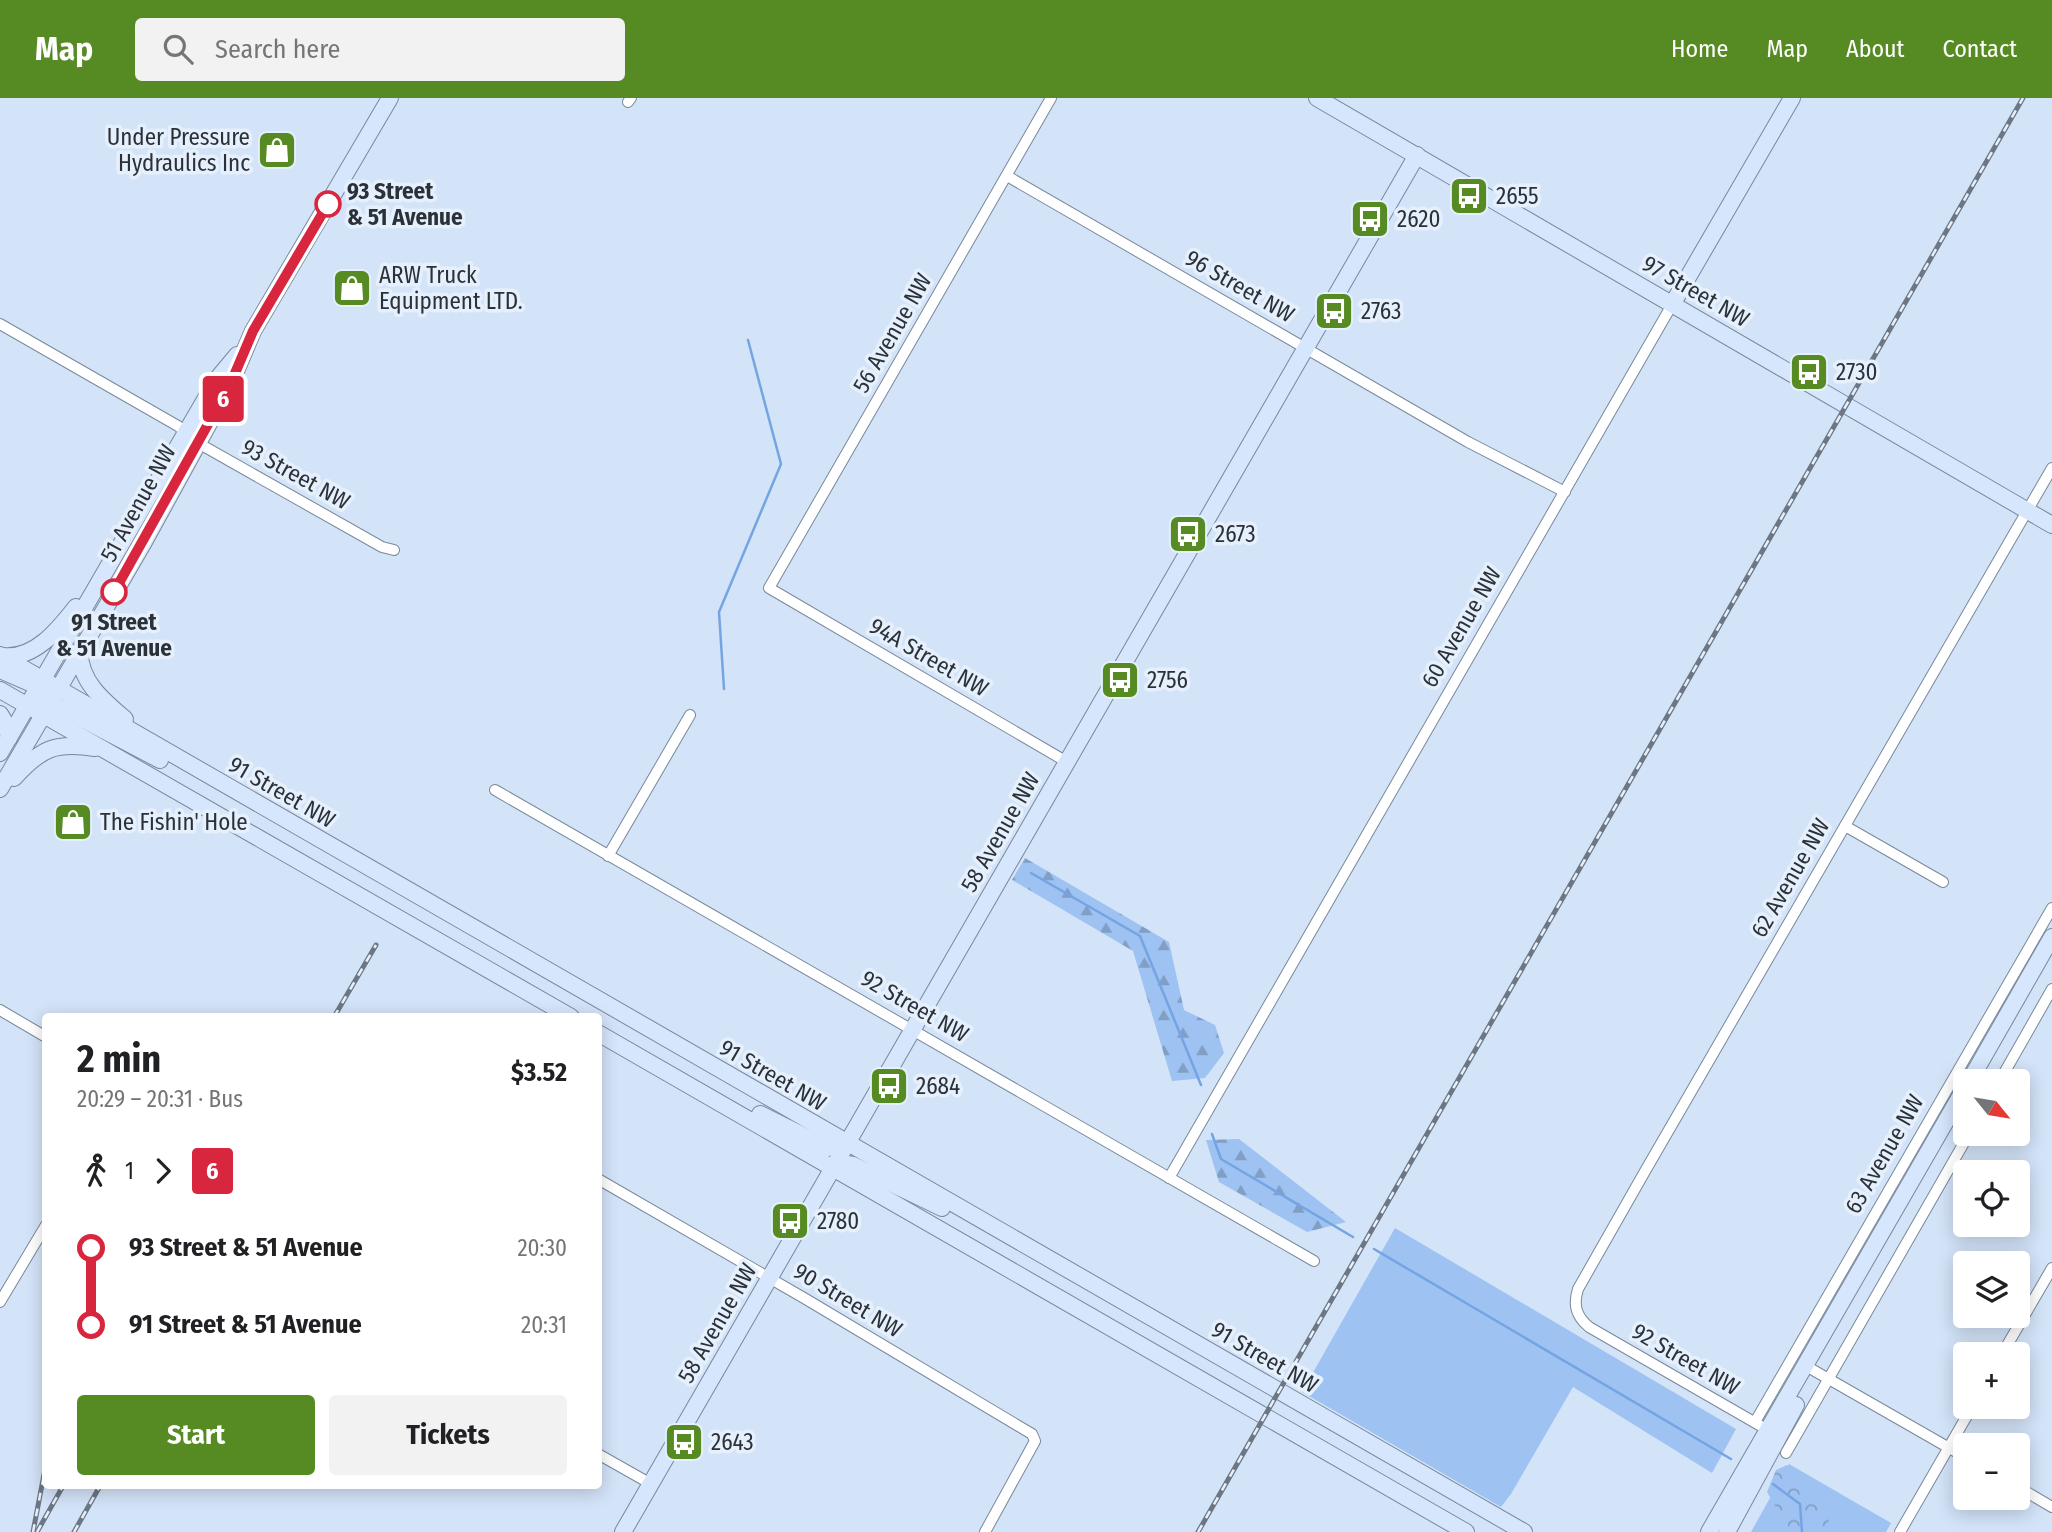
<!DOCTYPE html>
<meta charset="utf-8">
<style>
:root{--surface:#fff;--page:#f2f2f2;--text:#202124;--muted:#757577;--accent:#568a22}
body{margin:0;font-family:"Fira Sans Condensed",sans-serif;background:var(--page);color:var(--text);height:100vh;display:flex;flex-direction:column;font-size:26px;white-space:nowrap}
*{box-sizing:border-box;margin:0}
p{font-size:23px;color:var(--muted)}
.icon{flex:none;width:38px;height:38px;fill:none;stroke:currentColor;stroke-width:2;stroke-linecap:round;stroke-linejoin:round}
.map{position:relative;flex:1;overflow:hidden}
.panel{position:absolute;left:42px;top:915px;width:560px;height:476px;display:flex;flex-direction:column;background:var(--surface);border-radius:7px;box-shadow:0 4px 18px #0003}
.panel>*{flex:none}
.badge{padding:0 14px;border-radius:5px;font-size:24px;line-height:46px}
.needle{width:46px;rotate:120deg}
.buttons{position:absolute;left:1953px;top:971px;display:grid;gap:14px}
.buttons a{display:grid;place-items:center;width:77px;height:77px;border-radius:7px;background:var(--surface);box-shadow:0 4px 18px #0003;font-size:35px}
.map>.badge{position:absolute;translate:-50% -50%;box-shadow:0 0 0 4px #fff}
.legs{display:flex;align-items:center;gap:10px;height:77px;padding:0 35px;font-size:23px}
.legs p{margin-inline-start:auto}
.summary{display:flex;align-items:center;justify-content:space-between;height:119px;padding:0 35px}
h1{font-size:38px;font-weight:700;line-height:52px}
.cta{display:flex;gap:14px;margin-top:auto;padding:14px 35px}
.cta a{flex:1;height:80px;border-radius:7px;background:var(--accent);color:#fff;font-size:28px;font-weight:700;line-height:80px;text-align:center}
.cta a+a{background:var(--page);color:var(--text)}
ul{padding:0 35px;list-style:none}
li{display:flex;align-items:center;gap:24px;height:77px;font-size:26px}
li i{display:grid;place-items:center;width:10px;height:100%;margin:0 9px;background:currentColor}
li i::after{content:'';width:18px;height:18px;margin:-9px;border:5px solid;border-radius:50%;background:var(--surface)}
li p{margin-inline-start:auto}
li:first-child i{background:linear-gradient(#0000 50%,currentColor 0)}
li:last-child i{background:linear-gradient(currentColor 50%,#0000 0)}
header{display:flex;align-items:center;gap:42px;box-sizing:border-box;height:98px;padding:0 35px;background:var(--accent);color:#fff}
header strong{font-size:33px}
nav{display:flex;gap:38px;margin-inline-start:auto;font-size:24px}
.search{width:490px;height:63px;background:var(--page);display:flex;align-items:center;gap:18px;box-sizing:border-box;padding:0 24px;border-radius:7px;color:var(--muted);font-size:26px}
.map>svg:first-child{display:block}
</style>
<header>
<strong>Map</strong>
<div class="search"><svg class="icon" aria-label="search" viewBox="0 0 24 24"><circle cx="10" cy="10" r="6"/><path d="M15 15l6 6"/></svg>Search here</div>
<nav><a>Home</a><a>Map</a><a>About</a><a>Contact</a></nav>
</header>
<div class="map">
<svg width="2052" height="1434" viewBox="0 0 2052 1434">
<defs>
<pattern id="forest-firs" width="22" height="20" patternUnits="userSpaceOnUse" patternTransform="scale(1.75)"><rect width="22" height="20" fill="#9ec2f1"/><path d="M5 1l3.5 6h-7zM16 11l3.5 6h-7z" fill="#819ec4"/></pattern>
<pattern id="park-crowns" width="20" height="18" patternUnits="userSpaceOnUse" patternTransform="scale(1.75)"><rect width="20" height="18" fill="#9ec2f1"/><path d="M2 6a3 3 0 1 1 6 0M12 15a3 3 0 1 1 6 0" fill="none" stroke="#819ec4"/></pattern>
</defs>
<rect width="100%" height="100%" fill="#d3e3f8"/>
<g fill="#9ec2f1">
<path d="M 1395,1130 L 1736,1331 L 1712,1375 L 1573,1289 L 1511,1396 L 1501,1409 L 1302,1294 Z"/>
<path d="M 1789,1366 L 1891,1425 L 1886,1434 L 1751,1434 Z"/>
</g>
<g fill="url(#forest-firs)">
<path d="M 1025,760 L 1169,844 L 1184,912 L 1215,927 L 1224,955 L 1205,980 L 1172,983 L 1133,853 L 1012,782 Z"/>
<path d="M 1239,1041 L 1346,1124 L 1307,1134 L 1219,1084 L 1206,1042 Z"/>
</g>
<path fill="url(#park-crowns)" d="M 1787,1367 L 1798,1373 L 1831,1418 L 1825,1432 L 1816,1431 L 1815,1434 L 1783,1434 L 1786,1427 L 1767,1394 L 1776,1372 Z"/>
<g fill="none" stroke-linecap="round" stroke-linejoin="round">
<g stroke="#75a4e3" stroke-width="2.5">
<path d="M 724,591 L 719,514 L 781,366 L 748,242"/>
<path d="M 1031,775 L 1140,838 L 1201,987"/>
<path d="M 1212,1036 L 1221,1061 L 1353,1139"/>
<path d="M 1374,1151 L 1731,1361"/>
<path d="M 1773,1386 L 1800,1406 L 1802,1434"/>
</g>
<g stroke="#7a889b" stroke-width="12">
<g id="street">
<path d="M 1051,0 L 769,490 L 1067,664"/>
<path d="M 628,4 L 631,0"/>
<path d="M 1007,78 L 1468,344 L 1565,394"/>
<path d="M 0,226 L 178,328 L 198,345 L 382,449 L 394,452"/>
<path d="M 495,692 L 1314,1163"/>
<path d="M 1845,728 L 1943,784"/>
<path d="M 608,758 L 690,617"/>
<path d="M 0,912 L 46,939"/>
<path d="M 1999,984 L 2052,891"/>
<path d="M 1169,1080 L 1673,205"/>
<path d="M 598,1081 L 804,1200 L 1032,1336 L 1035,1343 L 985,1434"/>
<path d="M 0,1204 L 46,1127"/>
<path d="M 2002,1256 L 2052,1170"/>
<path d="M 1806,1268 L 1965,1359"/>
<path d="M 1755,1324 L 2052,810"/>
<path d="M 1773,1335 L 1589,1229 C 1576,1218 1573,1207 1578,1191 L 1644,1075 L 2052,370"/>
<path d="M 1786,1355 L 1969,1036"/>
<path d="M 598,1356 L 651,1386"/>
<path d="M 2018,1389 L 2052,1409"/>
<path d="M 1900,1434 L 1972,1309"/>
</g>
</g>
<g stroke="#7a889b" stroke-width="18">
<g id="secondary">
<path d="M 1317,0 L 2052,427"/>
<path d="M 1673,205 L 1792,0"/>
<path d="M 80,555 C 80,584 104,603 125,621"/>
<path d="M 0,557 L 1524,1434"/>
<path d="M 2,558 C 34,562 58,532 76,509"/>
<path d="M 0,572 L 46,592"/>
<path d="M 0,592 L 571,919"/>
<path d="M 42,605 L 61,610 L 160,662"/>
<path d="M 0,616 L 6,626 L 9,640"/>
<path d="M 0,655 L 217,281 L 237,257"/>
<path d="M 14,680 C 41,650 55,644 95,650"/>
<path d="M 0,691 L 144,444 L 230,287 L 253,233 L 390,0"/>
<path d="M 598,935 L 1466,1434"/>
<path d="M 1969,984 L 2052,839"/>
<path d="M 760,1016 L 828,1050 L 847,1045"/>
<path d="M 833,1070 L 847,1066 L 853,1067 L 942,1110"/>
<path d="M 623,1434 L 1417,57"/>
<path d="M 1709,1434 L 1965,990"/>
<path d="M 1727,1434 L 1796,1307"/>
</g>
</g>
<use href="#street" stroke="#fff" stroke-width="10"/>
<use href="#secondary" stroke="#d6e6fc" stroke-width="16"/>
<g stroke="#6d7684" stroke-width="5">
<g id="rail">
<path d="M 334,919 L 376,847"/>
<path d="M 33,1434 L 46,1366"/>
<path d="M 37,1434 L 63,1388"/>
<path d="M 74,1434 L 100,1388"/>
<path d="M 1198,1434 L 2023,0"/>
</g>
</g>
<use href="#rail" stroke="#e6f0fd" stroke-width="2.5" stroke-dasharray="8" stroke-linecap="butt"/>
</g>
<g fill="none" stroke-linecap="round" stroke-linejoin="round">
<g stroke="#fff" stroke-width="16">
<path id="line-1" d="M 114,494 L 230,287 L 253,233 L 328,106"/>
</g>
<use href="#line-1" stroke="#d7263d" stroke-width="10"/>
</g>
<defs>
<g id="shop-square" transform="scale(2.0125)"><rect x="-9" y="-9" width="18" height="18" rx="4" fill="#568a22" stroke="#e6f0fd"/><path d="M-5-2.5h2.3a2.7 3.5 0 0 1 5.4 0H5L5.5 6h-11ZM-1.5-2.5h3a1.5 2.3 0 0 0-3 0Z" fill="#fff"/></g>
<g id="bus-square" transform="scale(2.0125)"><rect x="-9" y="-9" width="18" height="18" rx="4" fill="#568a22" stroke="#e6f0fd"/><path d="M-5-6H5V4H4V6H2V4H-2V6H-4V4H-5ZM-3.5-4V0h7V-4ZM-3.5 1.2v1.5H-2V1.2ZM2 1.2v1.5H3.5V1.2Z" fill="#fff"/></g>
</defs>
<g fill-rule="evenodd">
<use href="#shop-square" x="277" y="52"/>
<use href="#bus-square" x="1469" y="98"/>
<use href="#bus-square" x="1370" y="121"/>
<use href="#shop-square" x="352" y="190"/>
<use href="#bus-square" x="1334" y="213"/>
<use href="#bus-square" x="1809" y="274"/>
<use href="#bus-square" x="1188" y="436"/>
<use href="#bus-square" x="1120" y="582"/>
<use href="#shop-square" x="73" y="724"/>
<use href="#bus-square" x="889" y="988"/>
<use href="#bus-square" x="790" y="1123"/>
<use href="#bus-square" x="684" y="1344"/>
</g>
<g fill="#fff" stroke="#d7263d" stroke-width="3.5">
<circle cx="328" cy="106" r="12"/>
<circle cx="114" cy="494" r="12"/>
</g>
<g text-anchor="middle" stroke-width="7" stroke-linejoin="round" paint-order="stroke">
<g font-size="23" fill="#2b3139" stroke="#e6f0fd" text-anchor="start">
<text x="250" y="47" text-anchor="end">Under Pressure<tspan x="250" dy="26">Hydraulics Inc</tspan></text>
<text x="1496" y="106">2655</text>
<text x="1397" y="129">2620</text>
<text x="379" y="185">ARW Truck<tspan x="379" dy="26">Equipment LTD.</tspan></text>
<text x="1361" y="221">2763</text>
<text x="1836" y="282">2730</text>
<text x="1215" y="444">2673</text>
<text x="1147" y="590">2756</text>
<text x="100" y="732">The Fishin' Hole</text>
<text x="916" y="996">2684</text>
<text x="817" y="1131">2780</text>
<text x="711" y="1352">2643</text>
</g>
<g font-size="23" font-weight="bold" fill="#2b3139" stroke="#e6f0fd" text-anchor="start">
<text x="347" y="101">93 Street<tspan x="347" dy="26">&amp; 51 Avenue</tspan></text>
<text x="114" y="532" text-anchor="middle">91 Street<tspan x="114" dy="26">&amp; 51 Avenue</tspan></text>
</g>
<g font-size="23" fill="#2b3139" stroke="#e6f0fd">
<text transform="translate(1240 188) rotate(30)" y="8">96 Street NW</text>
<text transform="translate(1696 193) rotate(30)" y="8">97 Street NW</text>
<text transform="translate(892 235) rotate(-60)" y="8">56 Avenue NW</text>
<text transform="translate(296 376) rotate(29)" y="8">93 Street NW</text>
<text transform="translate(138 405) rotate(-61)" y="8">51 Avenue NW</text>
<text transform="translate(1461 529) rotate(-60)" y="8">60 Avenue NW</text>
<text transform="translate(929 559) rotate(30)" y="8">94A Street NW</text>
<text transform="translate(282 694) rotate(30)" y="8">91 Street NW</text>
<text transform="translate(1000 734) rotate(-60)" y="8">58 Avenue NW</text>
<text transform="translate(1790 780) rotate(-60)" y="8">62 Avenue NW</text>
<text transform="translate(915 908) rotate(30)" y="8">92 Street NW</text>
<text transform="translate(773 977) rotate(30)" y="8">91 Street NW</text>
<text transform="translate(1884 1056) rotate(-60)" y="8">63 Avenue NW</text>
<text transform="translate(848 1202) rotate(31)" y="8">90 Street NW</text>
<text transform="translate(717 1225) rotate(-60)" y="8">58 Avenue NW</text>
<text transform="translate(1265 1259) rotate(30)" y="8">91 Street NW</text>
<text transform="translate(1686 1261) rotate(30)" y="8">92 Street NW</text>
</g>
</g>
</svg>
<div class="buttons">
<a><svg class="needle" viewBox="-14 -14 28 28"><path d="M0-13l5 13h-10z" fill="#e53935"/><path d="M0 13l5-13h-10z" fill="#757577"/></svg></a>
<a><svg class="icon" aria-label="locate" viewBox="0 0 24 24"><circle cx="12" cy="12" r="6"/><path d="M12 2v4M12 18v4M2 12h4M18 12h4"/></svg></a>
<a><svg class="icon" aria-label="layers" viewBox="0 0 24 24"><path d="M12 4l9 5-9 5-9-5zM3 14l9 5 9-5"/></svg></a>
<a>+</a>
<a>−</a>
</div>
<b class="badge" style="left:223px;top:301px;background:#d7263d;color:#fff">6</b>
<section class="panel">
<div class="summary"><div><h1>2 min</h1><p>20:29 – 20:31 · Bus</p></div><b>$3.52</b></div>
<div class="legs"><svg class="icon" aria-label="walk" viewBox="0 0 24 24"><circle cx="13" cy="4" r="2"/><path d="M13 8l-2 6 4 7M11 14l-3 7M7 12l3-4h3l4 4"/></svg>1<svg class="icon" aria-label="forward" viewBox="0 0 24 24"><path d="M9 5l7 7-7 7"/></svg><b class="badge" style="background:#d7263d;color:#fff">6</b></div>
<ul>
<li><i style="color:#d7263d"></i><b>93 Street &amp; 51 Avenue</b><p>20:30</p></li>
<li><i style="color:#d7263d"></i><b>91 Street &amp; 51 Avenue</b><p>20:31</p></li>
</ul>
<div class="cta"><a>Start</a><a>Tickets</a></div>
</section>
</div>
